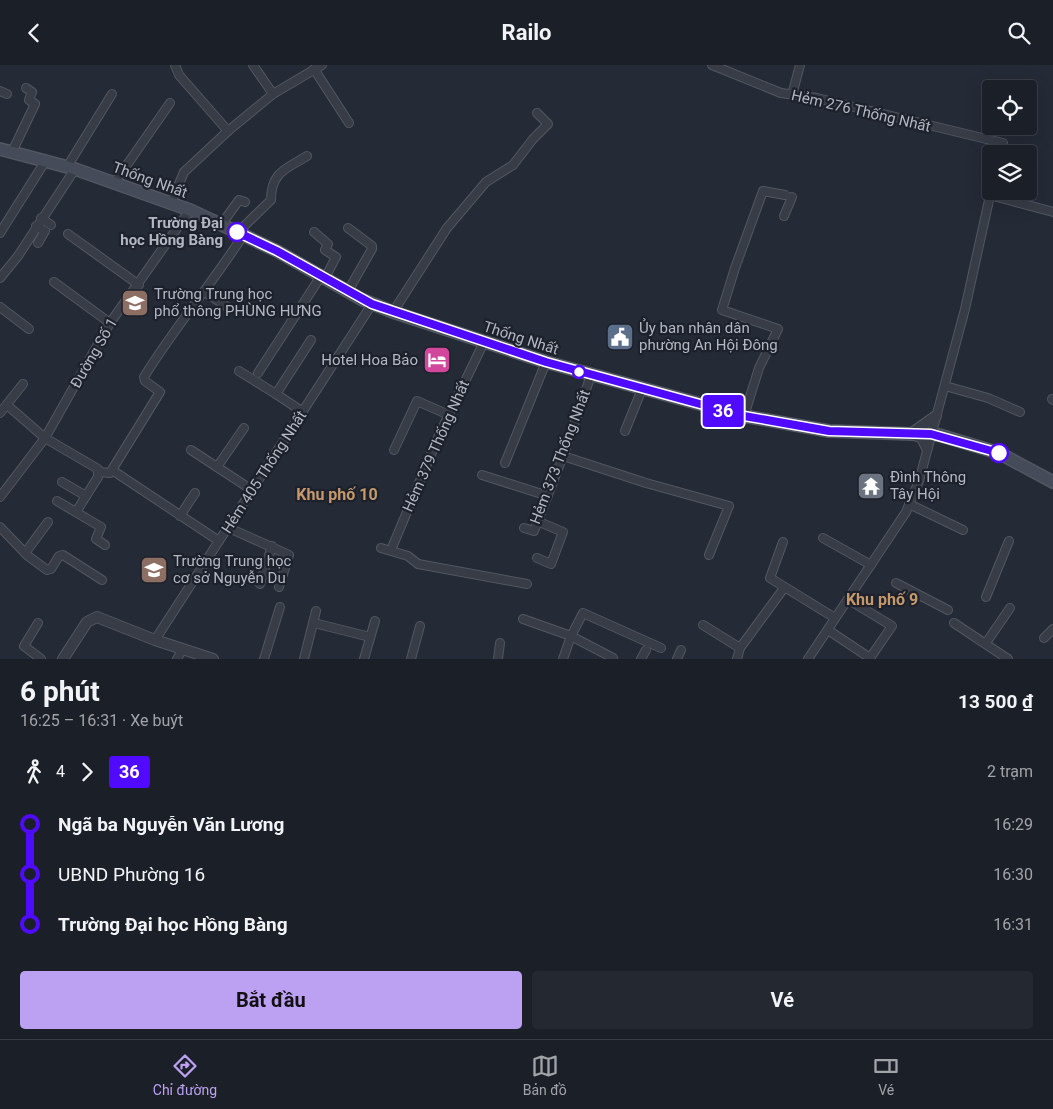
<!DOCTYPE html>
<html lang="vi">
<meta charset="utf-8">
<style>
:root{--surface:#1b2028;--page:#242830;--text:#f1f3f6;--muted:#a0a3a8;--line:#393e45;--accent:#bca0f2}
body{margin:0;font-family:Roboto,sans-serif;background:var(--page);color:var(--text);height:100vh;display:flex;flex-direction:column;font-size:19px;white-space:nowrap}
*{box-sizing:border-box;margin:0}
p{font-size:16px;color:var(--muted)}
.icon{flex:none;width:28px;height:28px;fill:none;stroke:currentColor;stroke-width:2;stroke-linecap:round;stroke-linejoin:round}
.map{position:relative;height:594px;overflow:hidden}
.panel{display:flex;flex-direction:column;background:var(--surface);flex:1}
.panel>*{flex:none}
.badge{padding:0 10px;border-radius:4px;font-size:18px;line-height:32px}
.tools{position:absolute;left:982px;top:15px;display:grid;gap:10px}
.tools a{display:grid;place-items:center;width:55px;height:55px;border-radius:5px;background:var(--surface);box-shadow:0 5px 20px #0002,0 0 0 1px var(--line);font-size:25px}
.map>.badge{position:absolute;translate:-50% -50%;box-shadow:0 0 0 2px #fff}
.legs{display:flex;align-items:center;gap:8px;height:55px;padding:0 20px;font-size:16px}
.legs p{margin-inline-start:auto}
.headline{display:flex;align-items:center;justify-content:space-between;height:85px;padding:0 20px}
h1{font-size:28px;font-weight:700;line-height:38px}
.action{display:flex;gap:10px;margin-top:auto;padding:10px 20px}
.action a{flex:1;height:58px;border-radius:5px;background:var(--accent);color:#111;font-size:20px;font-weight:700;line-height:58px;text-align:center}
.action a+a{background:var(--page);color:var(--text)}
ul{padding:0 20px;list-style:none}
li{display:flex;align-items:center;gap:18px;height:50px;font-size:19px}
li i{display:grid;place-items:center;width:8px;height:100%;margin:0 6px;background:currentColor}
li i::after{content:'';width:12px;height:12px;margin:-6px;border:4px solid;border-radius:50%;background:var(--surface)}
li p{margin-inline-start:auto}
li:first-child i{background:linear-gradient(#0000 50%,currentColor 0)}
li:last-child i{background:linear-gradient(currentColor 50%,#0000 0)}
header{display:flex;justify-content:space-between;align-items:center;height:65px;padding:0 20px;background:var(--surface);font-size:22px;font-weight:700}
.tabs{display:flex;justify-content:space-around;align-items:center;height:70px;border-top:1px solid var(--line);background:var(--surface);font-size:14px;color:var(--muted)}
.tabs a{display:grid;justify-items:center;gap:2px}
.tabs .active{color:var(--accent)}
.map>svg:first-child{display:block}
</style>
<header><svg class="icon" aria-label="back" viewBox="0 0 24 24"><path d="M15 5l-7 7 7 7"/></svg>Railo<svg class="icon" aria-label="search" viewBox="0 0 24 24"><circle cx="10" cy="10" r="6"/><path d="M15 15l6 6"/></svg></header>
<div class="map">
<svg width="1053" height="594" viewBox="0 0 1053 594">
<rect width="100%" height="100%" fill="#242a36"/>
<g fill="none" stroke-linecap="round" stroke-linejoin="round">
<g stroke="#525761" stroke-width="10">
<g id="minor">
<path d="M 175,0 L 179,10 L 228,66"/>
<path d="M 253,0 L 273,29"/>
<path d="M 712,0 L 781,28 L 817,33 L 1003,78 L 1000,89"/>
<path d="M 314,4 L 349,58"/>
<path d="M 0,26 L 7,29"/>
<path d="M 792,30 L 800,0"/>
<path d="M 12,87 L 35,39 L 29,35 L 32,27 L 26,23"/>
<path d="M 67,102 L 112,29"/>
<path d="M 115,117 L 170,38"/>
<path d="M 990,130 L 1053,147"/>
<path d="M 171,138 L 184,107 L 228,66 L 273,29 L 322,0"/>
<path d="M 784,151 L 792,132"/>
<path d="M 41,153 L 51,160"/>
<path d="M 221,160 L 239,135 L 245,137"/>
<path d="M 36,161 L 45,166 L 38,178"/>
<path d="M 348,163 L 372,181 L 372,184 L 348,226"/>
<path d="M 238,167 L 271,135 C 271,107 286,104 307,91"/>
<path d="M 314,167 L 328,179 L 325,185 L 336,192 L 325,213"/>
<path d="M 0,168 L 46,95"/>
<path d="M 68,169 L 139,220"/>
<path d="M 0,213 L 18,191 L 75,104"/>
<path d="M 54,217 L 110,258"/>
<path d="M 205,227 L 229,243"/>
<path d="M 0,242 L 29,264"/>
<path d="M 393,247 L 447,163 L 486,117 L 513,100 L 533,74 L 548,59 L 537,48"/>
<path d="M 239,306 L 276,329"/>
<path d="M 258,308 L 321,211"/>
<path d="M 945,321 L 988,333 L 1020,347"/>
<path d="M 1052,334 L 1053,335"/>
<path d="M 7,340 L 45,373 L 98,404 L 98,412 L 76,447"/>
<path d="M 303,347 L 276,329 L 311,275"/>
<path d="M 0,348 L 23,319"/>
<path d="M 744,351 L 759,303 L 778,264 L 722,245 L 735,203 L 763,126 L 785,130"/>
<path d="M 625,366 L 642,324"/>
<path d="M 191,385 L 252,425"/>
<path d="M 394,385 L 417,336 L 449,350"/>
<path d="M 563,391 L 646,418 L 729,441 L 709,490"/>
<path d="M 505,398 L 546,297"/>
<path d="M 217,402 L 244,363"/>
<path d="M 112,405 L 219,476"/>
<path d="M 99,407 L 110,408 L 160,327 L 145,316 L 144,312 C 174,263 212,219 244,169"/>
<path d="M 482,410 L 548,431"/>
<path d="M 62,417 L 86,431"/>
<path d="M 0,432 L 45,373 L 110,258 L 190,145"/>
<path d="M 57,436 L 101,462 L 96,474 L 105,480"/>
<path d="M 909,439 L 963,465"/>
<path d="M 180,451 L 195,428"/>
<path d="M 0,462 L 28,491 L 47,505 L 51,504 L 59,491 L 63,490 L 102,515"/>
<path d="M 229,463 L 289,490 L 279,522"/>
<path d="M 524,463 L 534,466 L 563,391 L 591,310"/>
<path d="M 823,473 L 871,500"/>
<path d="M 783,477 L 770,513 L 835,553"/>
<path d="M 381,483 L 408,491 L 418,499 L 527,519"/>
<path d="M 391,485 L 440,368 L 484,277"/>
<path d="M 25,488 L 48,457"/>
<path d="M 537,493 L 551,499 L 563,467 L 537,456"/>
<path d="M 896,518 L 948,545"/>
<path d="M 260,519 L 272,481"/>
<path d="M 986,532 L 1009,476"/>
<path d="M 523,554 L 571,571 L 613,593"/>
<path d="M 38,558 L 24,581 L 41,594"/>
<path d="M 314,558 L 370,572"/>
<path d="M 954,558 L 1008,594"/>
<path d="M 703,560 L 740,583"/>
<path d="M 828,565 L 870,593 L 892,561 L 849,535"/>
<path d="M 1044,573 L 1053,564"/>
<path d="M 155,575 L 372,239"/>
<path d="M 986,578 L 1010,543"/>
<path d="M 177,594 L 182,585"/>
<path d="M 264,594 L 280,542"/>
<path d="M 304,594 L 316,546"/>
<path d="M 364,594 L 375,556"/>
<path d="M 411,594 L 420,561"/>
<path d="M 498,594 L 500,578"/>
<path d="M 563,594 L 571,571 L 583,548 L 661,583"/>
<path d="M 641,594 L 646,585"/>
<path d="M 677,594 L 681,585"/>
<path d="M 737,594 L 740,583 L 784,523"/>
<path d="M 808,594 L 906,447 L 919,416 L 965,244 L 991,126"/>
</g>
</g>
<g stroke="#525761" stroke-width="12">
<g id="tertiary">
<path d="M 912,368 L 936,351"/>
<path d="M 913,369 L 922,373 L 927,383"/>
<path d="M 63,594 L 87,557 L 97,552 L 155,575 L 213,594"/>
</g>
</g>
<g stroke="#525761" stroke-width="14">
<path id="secondary" d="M 0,84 L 75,104 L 190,145 L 277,186 L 361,234 L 393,247 L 546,297 L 744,351 L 829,366 L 939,370 L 999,388 L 1053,417"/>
</g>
<use href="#minor" stroke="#373c46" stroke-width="8"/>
<use href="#tertiary" stroke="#373c46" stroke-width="10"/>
<use href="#secondary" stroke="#454b59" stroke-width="11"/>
</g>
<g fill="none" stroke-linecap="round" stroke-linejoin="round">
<g stroke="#fff" stroke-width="11">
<path id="line-1" d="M 237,167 L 277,186 L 372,239 L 546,297 L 744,351 L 829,366 L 931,369 L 999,388"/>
</g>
<use href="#line-1" stroke="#4f0aff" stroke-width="8"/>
</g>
<defs>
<g id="school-square" transform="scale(1.4375)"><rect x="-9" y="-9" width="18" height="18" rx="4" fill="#8d6e63" stroke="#1c212b"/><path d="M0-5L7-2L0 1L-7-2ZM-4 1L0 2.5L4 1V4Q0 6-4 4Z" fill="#fff"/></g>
<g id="civic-square" transform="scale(1.4375)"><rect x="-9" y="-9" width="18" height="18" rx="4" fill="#5c6f8a" stroke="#1c212b"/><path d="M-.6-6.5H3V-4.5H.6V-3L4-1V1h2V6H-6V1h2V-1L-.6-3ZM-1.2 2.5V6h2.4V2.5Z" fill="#fff"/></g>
<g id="hotel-square" transform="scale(1.4375)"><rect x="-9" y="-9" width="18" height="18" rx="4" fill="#d1479c" stroke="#1c212b"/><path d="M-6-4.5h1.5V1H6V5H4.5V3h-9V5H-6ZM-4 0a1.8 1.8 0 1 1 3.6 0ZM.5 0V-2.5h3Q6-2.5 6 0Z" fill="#fff"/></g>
<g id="temple-square" transform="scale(1.4375)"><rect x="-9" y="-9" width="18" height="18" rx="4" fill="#6b7280" stroke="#1c212b"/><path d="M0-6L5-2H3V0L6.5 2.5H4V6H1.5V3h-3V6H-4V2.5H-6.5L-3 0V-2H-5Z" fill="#fff"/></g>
</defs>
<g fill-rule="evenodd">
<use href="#school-square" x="135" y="238"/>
<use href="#civic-square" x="620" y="272"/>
<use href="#hotel-square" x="437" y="295"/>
<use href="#temple-square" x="871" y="421"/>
<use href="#school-square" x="154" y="505"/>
</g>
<g fill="#fff" stroke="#4f0aff" stroke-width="2.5">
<circle cx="237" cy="167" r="9"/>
<circle cx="579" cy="307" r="6"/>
<circle cx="999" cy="388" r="9"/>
</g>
<g text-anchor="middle" stroke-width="4.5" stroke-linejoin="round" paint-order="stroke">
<g font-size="15" fill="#b2b7c3" stroke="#1c212b">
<text transform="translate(861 46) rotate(13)" y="5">Hẻm 276 Thống Nhất</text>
<text transform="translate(150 115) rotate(20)" y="5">Thống Nhất</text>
<text transform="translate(521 273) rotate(18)" y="5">Thống Nhất</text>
<text transform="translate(94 288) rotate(-60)" y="5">Đường Số 1</text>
<text transform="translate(436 381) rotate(-66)" y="5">Hẻm 379 Thống Nhất</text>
<text transform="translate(560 392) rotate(-69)" y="5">Hẻm 373 Thống Nhất</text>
<text transform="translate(264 407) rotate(-57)" y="5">Hẻm 405 Thống Nhất</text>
</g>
<g font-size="15" font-weight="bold" fill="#b2b7c3" stroke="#1c212b" text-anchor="end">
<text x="223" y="163">Trường Đại<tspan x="223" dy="17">học Hồng Bàng</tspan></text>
</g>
<g font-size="15" fill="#b2b7c3" stroke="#1c212b" text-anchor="start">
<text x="154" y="234">Trường Trung học<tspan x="154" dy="17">phổ thông PHÙNG HƯNG</tspan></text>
<text x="639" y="268">Ủy ban nhân dân<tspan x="639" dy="17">phường An Hội Đông</tspan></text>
<text x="418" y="300" text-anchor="end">Hotel Hoa Bảo</text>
<text x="890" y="417">Đình Thông<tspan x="890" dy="17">Tây Hội</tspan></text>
<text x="173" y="501">Trường Trung học<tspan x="173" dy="17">cơ sở Nguyễn Du</tspan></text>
</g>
<g font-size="16" font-weight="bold" fill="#c5996b" stroke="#1c212b">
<text x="337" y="435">Khu phố 10</text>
<text x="882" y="540">Khu phố 9</text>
</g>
</g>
</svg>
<div class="tools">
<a><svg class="icon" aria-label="locate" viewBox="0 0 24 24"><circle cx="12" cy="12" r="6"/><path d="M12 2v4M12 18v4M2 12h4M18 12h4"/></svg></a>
<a><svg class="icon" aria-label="layers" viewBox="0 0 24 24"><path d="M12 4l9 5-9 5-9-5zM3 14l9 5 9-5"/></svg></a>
</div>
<b class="badge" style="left:723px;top:346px;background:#4f0aff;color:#fff">36</b>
</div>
<section class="panel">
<div class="headline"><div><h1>6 phút</h1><p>16:25 – 16:31 · Xe buýt</p></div><b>13 500 ₫</b></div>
<div class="legs"><svg class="icon" aria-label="walk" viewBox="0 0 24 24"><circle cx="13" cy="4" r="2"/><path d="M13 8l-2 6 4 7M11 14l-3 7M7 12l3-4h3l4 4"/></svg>4<svg class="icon" aria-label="forward" viewBox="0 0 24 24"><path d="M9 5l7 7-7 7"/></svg><b class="badge" style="background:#4f0aff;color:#fff">36</b><p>2 trạm</p></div>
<ul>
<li><i style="color:#4f0aff"></i><b>Ngã ba Nguyễn Văn Lương</b><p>16:29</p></li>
<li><i style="color:#4f0aff"></i><span>UBND Phường 16</span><p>16:30</p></li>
<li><i style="color:#4f0aff"></i><b>Trường Đại học Hồng Bàng</b><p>16:31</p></li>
</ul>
<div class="action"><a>Bắt đầu</a><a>Vé</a></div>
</section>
<nav class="tabs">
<a class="active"><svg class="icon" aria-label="directions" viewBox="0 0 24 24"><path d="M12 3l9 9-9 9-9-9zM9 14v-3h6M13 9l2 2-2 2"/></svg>Chỉ đường</a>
<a><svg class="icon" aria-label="map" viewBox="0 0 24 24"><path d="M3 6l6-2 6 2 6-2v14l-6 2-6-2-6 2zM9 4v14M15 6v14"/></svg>Bản đồ</a>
<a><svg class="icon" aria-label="tickets" viewBox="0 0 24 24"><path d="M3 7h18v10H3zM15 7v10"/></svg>Vé</a>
</nav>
